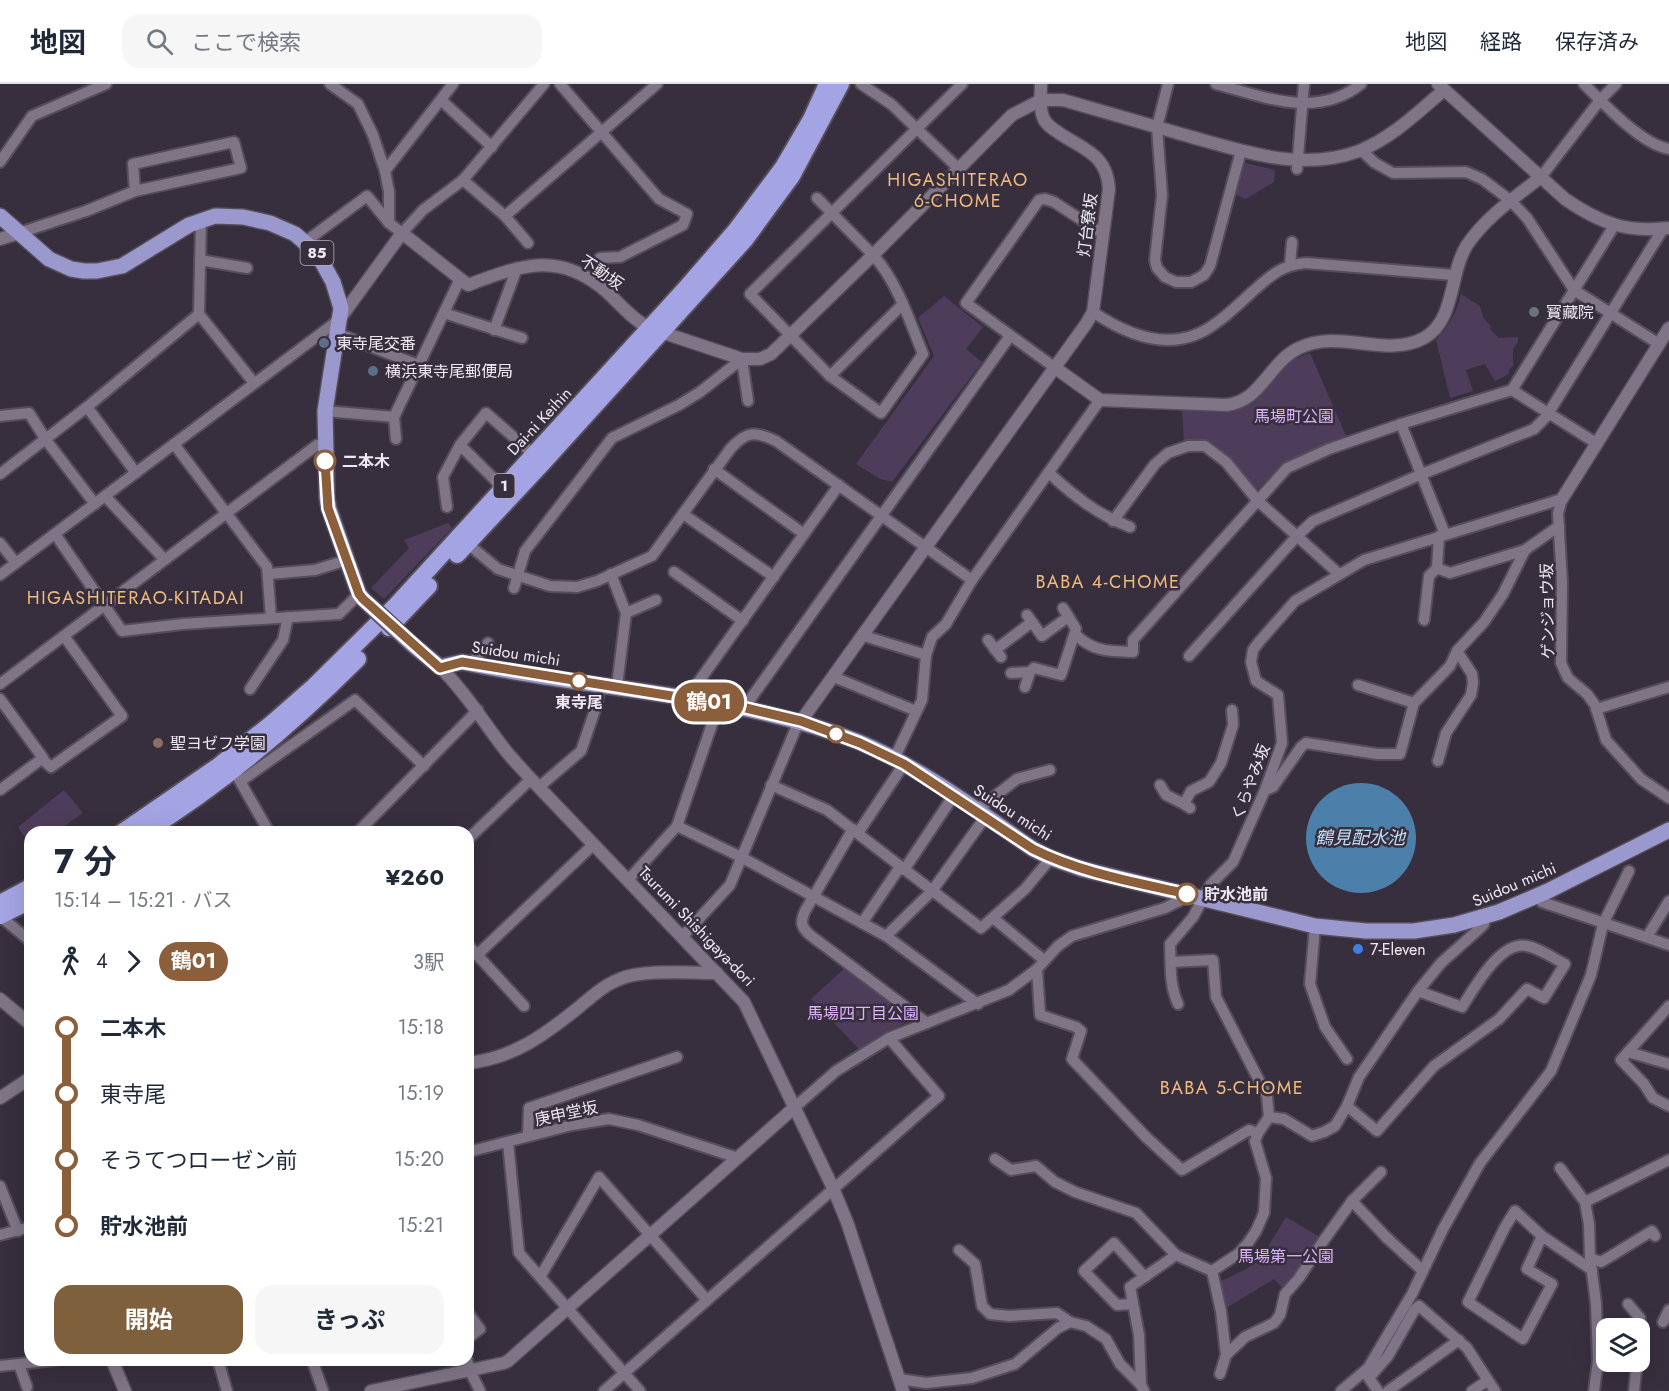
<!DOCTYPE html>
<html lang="ja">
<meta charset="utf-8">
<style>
:root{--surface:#fff;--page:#f6f6f7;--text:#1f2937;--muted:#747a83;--line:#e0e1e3;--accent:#7e603c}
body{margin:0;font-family:Jost,"Noto Sans JP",sans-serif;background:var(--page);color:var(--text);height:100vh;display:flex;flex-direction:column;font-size:22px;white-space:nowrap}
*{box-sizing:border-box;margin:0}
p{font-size:20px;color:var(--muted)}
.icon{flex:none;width:33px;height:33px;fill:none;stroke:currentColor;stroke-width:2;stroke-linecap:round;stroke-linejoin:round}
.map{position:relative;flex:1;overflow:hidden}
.details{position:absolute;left:24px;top:742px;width:450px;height:540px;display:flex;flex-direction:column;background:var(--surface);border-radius:18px;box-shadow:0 6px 24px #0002}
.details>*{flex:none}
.badge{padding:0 12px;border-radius:20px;font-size:21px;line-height:39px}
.fabs{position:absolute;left:1596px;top:1234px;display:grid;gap:12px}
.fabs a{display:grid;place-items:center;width:54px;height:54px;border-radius:12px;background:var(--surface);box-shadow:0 6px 24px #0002;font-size:30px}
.map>.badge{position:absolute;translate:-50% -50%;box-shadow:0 0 0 3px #fff}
.legs{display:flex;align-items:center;gap:9px;height:66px;padding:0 30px;font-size:20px}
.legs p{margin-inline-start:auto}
.summary{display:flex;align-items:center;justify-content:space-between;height:102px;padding:0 30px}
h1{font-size:33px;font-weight:700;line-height:45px}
.primary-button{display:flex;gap:12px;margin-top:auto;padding:12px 30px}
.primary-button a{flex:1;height:69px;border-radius:18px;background:var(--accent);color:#fff;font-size:24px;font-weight:700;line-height:69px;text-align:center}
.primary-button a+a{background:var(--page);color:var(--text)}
ul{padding:0 30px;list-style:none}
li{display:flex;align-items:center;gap:21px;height:66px;font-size:22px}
li i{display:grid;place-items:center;width:9px;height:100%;margin:0 8px;background:currentColor}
li i::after{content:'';width:15px;height:15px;margin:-8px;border:4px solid;border-radius:50%;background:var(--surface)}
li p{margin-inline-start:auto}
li:first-child i{background:linear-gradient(#0000 50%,currentColor 0)}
li:last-child i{background:linear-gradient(currentColor 50%,#0000 0)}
header{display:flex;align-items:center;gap:36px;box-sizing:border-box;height:84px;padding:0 30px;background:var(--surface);border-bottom:2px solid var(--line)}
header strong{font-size:28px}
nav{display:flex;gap:33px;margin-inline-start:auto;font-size:21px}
.search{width:420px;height:54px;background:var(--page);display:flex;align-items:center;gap:15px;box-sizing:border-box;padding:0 21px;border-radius:18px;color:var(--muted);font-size:22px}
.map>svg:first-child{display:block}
</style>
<header>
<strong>地図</strong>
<div class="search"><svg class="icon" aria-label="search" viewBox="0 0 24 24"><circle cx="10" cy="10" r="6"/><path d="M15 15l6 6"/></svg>ここで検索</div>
<nav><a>地図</a><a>経路</a><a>保存済み</a></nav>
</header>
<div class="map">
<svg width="1669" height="1307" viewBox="0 0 1669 1307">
<rect width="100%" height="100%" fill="#372f3d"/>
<g fill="#4e3c5b">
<path d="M 1245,79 L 1275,86 L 1274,98 L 1246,115 L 1236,111 Z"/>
<path d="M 1461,210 L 1480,222 L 1484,235 L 1491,242 L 1490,245 L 1499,254 L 1518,253 L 1518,258 L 1513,265 L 1513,282 L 1509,285 L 1509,290 L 1495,297 L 1485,280 L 1466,286 L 1473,307 L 1450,314 L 1436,256 C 1449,242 1457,228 1461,210 Z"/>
<path d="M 944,212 L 983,243 L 966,265 L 982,278 L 892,398 L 880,395 L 856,380 L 934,272 L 918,234 Z"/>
<path d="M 1310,269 L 1347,354 L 1284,382 L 1259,404 L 1253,405 L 1227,374 L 1184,359 L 1182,325 L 1236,324 L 1292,276 Z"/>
<path d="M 448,439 L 452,444 L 384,515 L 371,504 L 409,464 L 404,456 Z"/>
<path d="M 64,706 L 83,729 L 56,748 L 30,748 L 30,762 L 18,743 Z"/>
<path d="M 847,882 L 916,934 L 882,950 L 860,966 L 811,915 Z"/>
<path d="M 1286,1133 L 1320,1153 L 1294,1196 L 1284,1206 L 1274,1195 L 1221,1227 L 1215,1200 L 1248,1184 L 1264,1169 Z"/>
</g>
<circle fill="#4c7faa" cx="1361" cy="754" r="55"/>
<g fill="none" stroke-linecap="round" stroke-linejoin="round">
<g stroke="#554d5a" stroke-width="14">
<g id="minor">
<path d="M 330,0 L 358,20 L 373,51 L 385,87 L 389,108 L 389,139"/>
<path d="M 560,0 L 659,115 L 687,130 L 683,141 L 620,173 L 600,174"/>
<path d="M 861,0 L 891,20 L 958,84"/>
<path d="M 1168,0 L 1157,43 L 1162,111 L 1155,176 L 1157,184 L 1165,193 L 1176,198 L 1191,198 L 1204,191 L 1210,182 L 1241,67"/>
<path d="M 1216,0 C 1264,13 1317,35 1361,0"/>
<path d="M 1584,0 C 1604,20 1641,60 1669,65"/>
<path d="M 441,16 L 492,63"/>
<path d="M 1361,66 L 1375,79 L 1393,89 L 1466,88 L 1482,95 L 1510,116 L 1527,134 L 1574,206 L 1659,260"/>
<path d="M 0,78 L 32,32 L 106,0"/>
<path d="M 1297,85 L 1304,0"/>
<path d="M 385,87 L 453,0"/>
<path d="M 1541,93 L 1600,16 L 1616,0"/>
<path d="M 463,96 L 505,132 L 528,159"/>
<path d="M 817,114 L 873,171 C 897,197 910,238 923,270 L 881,329 L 830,292 L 750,210 L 962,0"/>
<path d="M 505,132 L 657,0"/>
<path d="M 19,149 L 86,127 L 135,107 L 241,84 L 234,58 L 133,80 L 135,107"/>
<path d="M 305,158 L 367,112 L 389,139 L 402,149 L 423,126 L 463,96 L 544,0"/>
<path d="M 200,176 L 247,184"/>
<path d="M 1290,180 L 1292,158"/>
<path d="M 1093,228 C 1130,253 1176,270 1216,239 C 1229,230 1240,219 1251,209 C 1270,192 1281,181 1306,179 L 1454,191"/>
<path d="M 444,229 L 522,254"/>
<path d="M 199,230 L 201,136"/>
<path d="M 494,246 L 517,184"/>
<path d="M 339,250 L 418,281"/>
<path d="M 1054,283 L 966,219 L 1039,116 L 1045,115 L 1054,118 L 1103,150"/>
<path d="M 830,292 L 903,220"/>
<path d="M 1512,306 L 1596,359"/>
<path d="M 87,323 L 136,389"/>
<path d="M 325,327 L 394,333"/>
<path d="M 0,332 L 29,329 L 46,356 L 95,420"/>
<path d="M 1401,340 L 1445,450"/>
<path d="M 396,355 L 394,333 L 460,195"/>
<path d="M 174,360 L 267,483 L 271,534"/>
<path d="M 460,361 L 486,329 L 533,370"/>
<path d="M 714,385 L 804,450"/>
<path d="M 1049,389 C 1074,412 1098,431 1130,443"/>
<path d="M 0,390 L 87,323 L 199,230 L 254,299"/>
<path d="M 105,412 L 164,475"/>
<path d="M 1562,415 L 1558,429 L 1562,499 L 1561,579 L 1568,594 L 1587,610 L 1595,621 L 1606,656 L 1641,695 L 1669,714"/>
<path d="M 447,423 L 443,393 L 460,361 L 502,403"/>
<path d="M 683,430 L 774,493"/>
<path d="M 1113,437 L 1155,380 L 1168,369 L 1188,362 L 1205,362 L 1226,378 L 1258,417 L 1339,490"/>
<path d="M 55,450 L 122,547 L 183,540 L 339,530 L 359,510"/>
<path d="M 0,459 L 16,479"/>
<path d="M 468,460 L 498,485 L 550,502 L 577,503 L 597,497 L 652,472 L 731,364 C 747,347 755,347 776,357 L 972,496"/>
<path d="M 1437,484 L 1450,489 L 1525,466 L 1559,442"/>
<path d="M 674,488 L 743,537"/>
<path d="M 269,490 L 315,486 L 347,476"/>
<path d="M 611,490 L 626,529 L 617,602"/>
<path d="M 0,491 L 340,235"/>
<path d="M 514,504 L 525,467 L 612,354 L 679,321 L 700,308 L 742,275 L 748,317"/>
<path d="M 626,529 L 656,516"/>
<path d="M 1027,531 L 1042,552 L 1068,533"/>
<path d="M 1424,536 L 1429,492 L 1437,484 L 1439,452"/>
<path d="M 1076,551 C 1094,568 1109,567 1133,568 L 1133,556 L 1287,384 L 1329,365 L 1401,340 L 1512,306 L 1614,142"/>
<path d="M 864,552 L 926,571"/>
<path d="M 988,556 L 1001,573"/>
<path d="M 995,566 L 1032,538"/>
<path d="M 1189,572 L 1297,452 L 1313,437 L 1422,390 L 1534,345 L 1546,333 L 1663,145"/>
<path d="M 471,580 L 488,559"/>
<path d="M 1011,589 L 1030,588"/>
<path d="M 834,593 L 916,627"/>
<path d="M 0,600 L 317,361 L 324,360"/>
<path d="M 1358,601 L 1414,619"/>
<path d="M 1025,603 L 1030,588 L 1034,584 L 1061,591 L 1076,545 L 1063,524"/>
<path d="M 250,605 L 283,556 L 288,533"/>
<path d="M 0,615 L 43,674 L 0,706"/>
<path d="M 691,615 L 692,607 L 839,401"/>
<path d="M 746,624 L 749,617 L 1010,252"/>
<path d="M 1596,625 L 1669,603"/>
<path d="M 42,675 L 51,683 L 122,632 L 64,552"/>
<path d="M 894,675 L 922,616 L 926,571 L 932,553 L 946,540 L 972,496 L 1100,316"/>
<path d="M 1438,677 L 1446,649 L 1471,611 L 1473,599 L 1472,590 L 1457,567"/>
<path d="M 237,692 L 269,748"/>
<path d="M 241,697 L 355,616 L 424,682"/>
<path d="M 771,701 L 827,726 L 981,844 L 1025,805 L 1051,774"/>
<path d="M 1160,701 L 1166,711 L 1184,720"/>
<path d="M 539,703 L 581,667 L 595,626 L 601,600"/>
<path d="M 1266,706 L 1273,703 L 1301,663 L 1306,659 L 1377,670 L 1400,670 L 1414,619 L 1450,582 L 1457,567 L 1484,538 L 1503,510 L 1525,466"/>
<path d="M 1190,724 L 1184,720 L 1191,707 L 1209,698 L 1221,679 L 1233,641 L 1232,626"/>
<path d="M 977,726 L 1017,695 L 1050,686"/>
<path d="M 677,742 L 741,773 L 886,852 L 978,920"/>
<path d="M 853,745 L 805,827 C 800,838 801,843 810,851 L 927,939"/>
<path d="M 358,748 L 478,626"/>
<path d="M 858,749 L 904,680"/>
<path d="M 468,755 L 531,695"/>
<path d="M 904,786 L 954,711"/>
<path d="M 628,796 L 677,742 L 719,620"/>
<path d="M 1538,812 L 1542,818 L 1669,861"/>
<path d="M 0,832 L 30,857"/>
<path d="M 993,834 L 1044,876"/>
<path d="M 862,839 L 900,783"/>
<path d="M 1315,842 L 1310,900 L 1325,943 L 1347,975"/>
<path d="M 683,852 L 730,801 L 796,644 L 801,637"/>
<path d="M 886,852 L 932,807 L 986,732"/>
<path d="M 1647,853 L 1669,817"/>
<path d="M 468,861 L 524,922"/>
<path d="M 477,871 L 594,760"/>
<path d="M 1037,885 L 1040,931 L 1076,943 L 1081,947 L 1072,975 L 1146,1053 L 1182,1086 L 1249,1046 L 1258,1049"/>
<path d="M 1178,920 C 1169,900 1171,881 1170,860 L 1193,833 L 1211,800 L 1233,778 L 1265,706 L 1282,659 L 1278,611 L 1256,597 L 1251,578 L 1253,566 L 1259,558 L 1295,517 L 1364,476 L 1562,415"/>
<path d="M 1669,922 L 1621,976 L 1644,1000 L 1653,1014 L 1669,1022"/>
<path d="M 1628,968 L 1669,980"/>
<path d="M 1347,1022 L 1377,1047 L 1434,982 L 1499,935 L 1527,905 L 1544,914 L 1565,880 C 1553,874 1539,864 1527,862 C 1500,856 1474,905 1462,923 L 1418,907"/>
<path d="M 795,1023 L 836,987 L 889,954 L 1009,906 L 1037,885 L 1058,862 L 1072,852 L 1165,824 L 1179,817 L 1181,808"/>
<path d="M 1269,1033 L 1284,1035 L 1312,1052 L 1324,1048 L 1335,1042 L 1347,1022 L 1359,993 L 1418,907 L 1441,879 L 1479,845 L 1484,840 L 1483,834"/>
<path d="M 528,1052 L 529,1024 L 677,973"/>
<path d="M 508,1058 L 519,1169 L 640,1307"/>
<path d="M 468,1068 L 572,1041 L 609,1035 L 638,1041 L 738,1074"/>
<path d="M 995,1075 L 1011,1086 L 1036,1082 L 1055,1098 L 1075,1108 L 1136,1129 L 1176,1171 L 1212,1187 L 1238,1170 L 1248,1159 L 1256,1147 L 1264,1129 L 1266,1094 L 1255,1057 L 1258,1049 L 1269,1033 L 1267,1012 L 1216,913 L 1213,876 L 1171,878"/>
<path d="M 1560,1084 L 1585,1118"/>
<path d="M 0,1102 L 18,1147"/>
<path d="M 1352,1117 L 1386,1153 L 1423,1187"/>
<path d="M 0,1151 L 30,1143"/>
<path d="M 1542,1152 L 1527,1185 L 1552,1200 L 1523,1255 L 1468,1218 L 1505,1143 L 1515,1127 L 1542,1152 L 1592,1186"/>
<path d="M 959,1166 L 975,1180 L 982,1222 L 990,1230 L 1009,1232 L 1057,1229 L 1070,1238 L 1086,1242 L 1106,1255 L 1120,1280 L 1141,1301 L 1144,1307"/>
<path d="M 1590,1174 L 1601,1178 L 1652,1147 L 1655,1152"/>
<path d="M 1212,1187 L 1221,1227 L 1226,1271 L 1220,1290"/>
<path d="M 540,1193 L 599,1093 L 707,1216"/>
<path d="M 1133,1220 L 1117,1221 L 1084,1187 L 1114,1159 L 1145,1193"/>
<path d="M 1628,1220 L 1640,1234 L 1639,1245"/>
<path d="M 468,1229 L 480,1245 L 468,1254"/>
<path d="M 1663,1238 L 1669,1226"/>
<path d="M 1226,1271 L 1245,1253 L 1274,1239 L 1280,1231 L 1285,1210 L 1299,1194 L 1324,1156 L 1352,1117 L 1381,1088"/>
<path d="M 218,1276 L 227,1307"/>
<path d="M 312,1276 L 323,1307"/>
<path d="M 467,1276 L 470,1287 L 480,1307"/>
<path d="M 19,1280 L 27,1303"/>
<path d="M 0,1282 L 55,1276"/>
<path d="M 1366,1290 L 1378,1307"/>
<path d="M 1369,1294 L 1388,1272 L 1415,1225 L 1419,1222 L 1467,1264 L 1495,1307"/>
<path d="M 899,1295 L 926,1299 L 972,1294 L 1015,1280 L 1058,1244 L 1070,1238"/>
<path d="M 1141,1301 L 1139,1251 L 1130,1203 L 1176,1171"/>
<path d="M 604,1307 L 939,1012 L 889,954"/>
<path d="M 1341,1307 L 1368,1284 L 1412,1210 L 1443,1145 L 1480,1079 L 1551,987 L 1591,891 L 1603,840 L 1629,787"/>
<path d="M 1388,1307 L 1459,1256"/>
<path d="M 1472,1307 L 1487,1297"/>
<path d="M 1594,1307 L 1598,1277 L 1596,1219 L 1590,1174 L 1589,1140 L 1585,1118 L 1669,1076"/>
<path d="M 1634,1307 L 1637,1278"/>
</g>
</g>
<g stroke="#554d5a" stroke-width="15">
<g id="tertiary">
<path d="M 1438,0 L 1565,115 C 1600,139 1626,149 1669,144"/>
<path d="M 0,155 L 19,149"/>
<path d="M 341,233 L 402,149 L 468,201 C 522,181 559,166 607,208 C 621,221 632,235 649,244 L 742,275 L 760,275 L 771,270 L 873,171 L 1012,31 L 1041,16 L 1063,16 C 1102,27 1142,39 1181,50 C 1239,66 1300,89 1359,67 C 1392,54 1418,28 1444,6"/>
<path d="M 1054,283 L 1100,316 L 1226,321 C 1261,318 1269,278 1299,264 C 1339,244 1385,275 1424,254 C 1456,236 1449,189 1467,161 C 1486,133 1515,113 1541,93"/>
<path d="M 1562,415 L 1669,244"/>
<path d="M 440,583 C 468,611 483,638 506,667 C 514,677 523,686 531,695 L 744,918 L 833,1104 L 847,1138 L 903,1307"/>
<path d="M 801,637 L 1086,240 L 1093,228 L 1109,105 C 1107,70 1084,66 1059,49 C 1053,45 1045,40 1043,33 C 1039,23 1041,10 1041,0"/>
<path d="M 0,915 L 30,940"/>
<path d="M 468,979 C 513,974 543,952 578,924 C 591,913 604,901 620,895 C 643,885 691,889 717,889"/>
<path d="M 0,1014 L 30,994"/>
<path d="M 112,1276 L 125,1307"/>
<path d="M 371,1307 L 504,1279 L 508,1277 L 795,1023"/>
</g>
</g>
<g stroke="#554d5a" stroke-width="18">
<g id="primary">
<path d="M 0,132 L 49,175 L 71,185 L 84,187 L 97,187 L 122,182 L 189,141 L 215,132 L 243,133 L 270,139 L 295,150 L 317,169 L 333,198 L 341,224 L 325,327 L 327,414 L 329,425 L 359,510 L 363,515"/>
<path d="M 413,561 L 440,583 L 462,578 C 594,607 732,608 859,658 C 920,683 978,727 1033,765 L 1051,774 L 1082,785 L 1315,842 L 1366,847 L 1414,847 L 1454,841 L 1499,828 L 1548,807 L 1669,746"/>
</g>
</g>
<g stroke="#554d5a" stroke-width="20">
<g id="trunk">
<path d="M 457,471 L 543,379 L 745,156 L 792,92 L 841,0"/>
<path d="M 389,544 L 429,502"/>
<path d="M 122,748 L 218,682 L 273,638 L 314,602 L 396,521 L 683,207 L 735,147 L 783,83 L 811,35 L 827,0"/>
<path d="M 145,748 C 223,700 293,640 358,575"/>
<path d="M 0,819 L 30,803"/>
<path d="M 0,832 L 30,817"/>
</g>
</g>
<use href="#minor" stroke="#7f7587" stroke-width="10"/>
<use href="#tertiary" stroke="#7f7587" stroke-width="12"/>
<use href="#primary" stroke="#9b98cd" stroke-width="15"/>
<use href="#trunk" stroke="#a4a4e4" stroke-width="16"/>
<g stroke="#554d5a" stroke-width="18" stroke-linecap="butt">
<path id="primary-bridge" d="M 363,515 L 413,561"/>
</g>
<use href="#primary-bridge" stroke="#9b98cd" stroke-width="15"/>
</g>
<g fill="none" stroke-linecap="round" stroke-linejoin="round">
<g stroke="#fff" stroke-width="14">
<path id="line-1" d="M 325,377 L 328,424 L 359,510 L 363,515 L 440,584 L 462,578 L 746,624 L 801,637 L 860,659 L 904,680 L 1033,765 C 1081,789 1135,798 1187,810"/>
</g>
<use href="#line-1" stroke="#8b5e3c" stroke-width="9"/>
</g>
<circle fill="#6b7280" stroke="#372f3d" stroke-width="2" cx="1534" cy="228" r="6"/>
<g fill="#5c6f8a" stroke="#372f3d" stroke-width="2">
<circle cx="324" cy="259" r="6"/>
<circle cx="373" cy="287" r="6"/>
</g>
<g fill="#fff" stroke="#8b5e3c" stroke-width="3">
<circle cx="325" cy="377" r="10"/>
<circle cx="579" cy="597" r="8"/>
<circle cx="836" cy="650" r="8"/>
<circle cx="1187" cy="810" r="10"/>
</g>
<circle fill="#8d6e63" stroke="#372f3d" stroke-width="2" cx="158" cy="659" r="6"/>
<circle fill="#3f7fe0" stroke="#372f3d" stroke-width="2" cx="1358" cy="865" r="6"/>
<g text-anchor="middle" stroke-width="5" stroke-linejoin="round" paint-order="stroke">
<g fill="#372f3d" stroke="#b7b0bc" stroke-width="1.5">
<rect x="300.5" y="157" width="33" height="24" rx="4.5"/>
<rect x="493.5" y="390" width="21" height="24" rx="4.5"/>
</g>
<g font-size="15" font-weight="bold" fill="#eee8f2">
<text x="317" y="174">85</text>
<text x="504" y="407">1</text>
</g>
<g font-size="16" fill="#eee8f2" stroke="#372f3d">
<text transform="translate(1087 141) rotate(-83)" y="6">灯台寮坂</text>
<text transform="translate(602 188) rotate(34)" y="6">不動坂</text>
<text transform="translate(539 337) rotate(-47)" y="6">Dai-ni Keihin</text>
<text transform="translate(1547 527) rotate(-91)" y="6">ゲンジョウ坂</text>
<text transform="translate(516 569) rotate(9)" y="6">Suidou michi</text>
<text transform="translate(1250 698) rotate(-69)" y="6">くらやみ坂</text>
<text transform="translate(1013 728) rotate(33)" y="6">Suidou michi</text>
<text transform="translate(1514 800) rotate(-23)" y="6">Suidou michi</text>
<text transform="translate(697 842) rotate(46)" y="6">Tsurumi Shishigaya-dori</text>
<text transform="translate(566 1029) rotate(-12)" y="6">庚申堂坂</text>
</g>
<g font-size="16" fill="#eee8f2" stroke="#372f3d" text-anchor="start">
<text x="1546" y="234">寳藏院</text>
<text x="336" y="265">東寺尾交番</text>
<text x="385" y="293">横浜東寺尾郵便局</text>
<text x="170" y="665">聖ヨゼフ学園</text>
<text x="1370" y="871">7-Eleven</text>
</g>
<g font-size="16" fill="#dfb2ff" stroke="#372f3d">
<text x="1294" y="338">馬場町公園</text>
<text x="863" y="935">馬場四丁目公園</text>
<text x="1286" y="1178">馬場第一公園</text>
</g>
<g font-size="16" font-weight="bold" fill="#eee8f2" stroke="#372f3d" text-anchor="start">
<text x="342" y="383">二本木</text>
<text x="579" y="624" text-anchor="middle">東寺尾</text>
<text x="1204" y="816">貯水池前</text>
</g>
<g font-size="18" letter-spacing="1.5" fill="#f1ba7e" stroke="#372f3d">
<text x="958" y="102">HIGASHITERAO<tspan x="958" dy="21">6-CHOME</tspan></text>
<text x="1108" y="504">BABA 4-CHOME</text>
<text x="136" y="520">HIGASHITERAO-KITADAI</text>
<text x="1232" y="1010">BABA 5-CHOME</text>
</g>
<g font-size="18" font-style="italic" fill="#c0ddf6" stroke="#372f3d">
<text x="1360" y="760">鶴見配水池</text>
</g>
</g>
</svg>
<div class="fabs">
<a><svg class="icon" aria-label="layers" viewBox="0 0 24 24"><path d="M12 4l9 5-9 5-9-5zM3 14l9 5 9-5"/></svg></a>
</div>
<b class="badge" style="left:709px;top:618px;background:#8b5e3c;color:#fff">鶴01</b>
<section class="details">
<div class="summary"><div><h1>7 分</h1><p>15:14 – 15:21 · バス</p></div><b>¥260</b></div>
<div class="legs"><svg class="icon" aria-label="walk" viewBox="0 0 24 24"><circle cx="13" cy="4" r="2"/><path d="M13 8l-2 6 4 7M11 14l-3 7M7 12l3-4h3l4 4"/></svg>4<svg class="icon" aria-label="forward" viewBox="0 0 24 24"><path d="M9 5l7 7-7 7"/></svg><b class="badge" style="background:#8b5e3c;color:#fff">鶴01</b><p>3駅</p></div>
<ul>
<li><i style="color:#8b5e3c"></i><b>二本木</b><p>15:18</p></li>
<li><i style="color:#8b5e3c"></i><span>東寺尾</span><p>15:19</p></li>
<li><i style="color:#8b5e3c"></i><span>そうてつローゼン前</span><p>15:20</p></li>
<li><i style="color:#8b5e3c"></i><b>貯水池前</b><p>15:21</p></li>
</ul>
<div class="primary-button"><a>開始</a><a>きっぷ</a></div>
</section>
</div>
